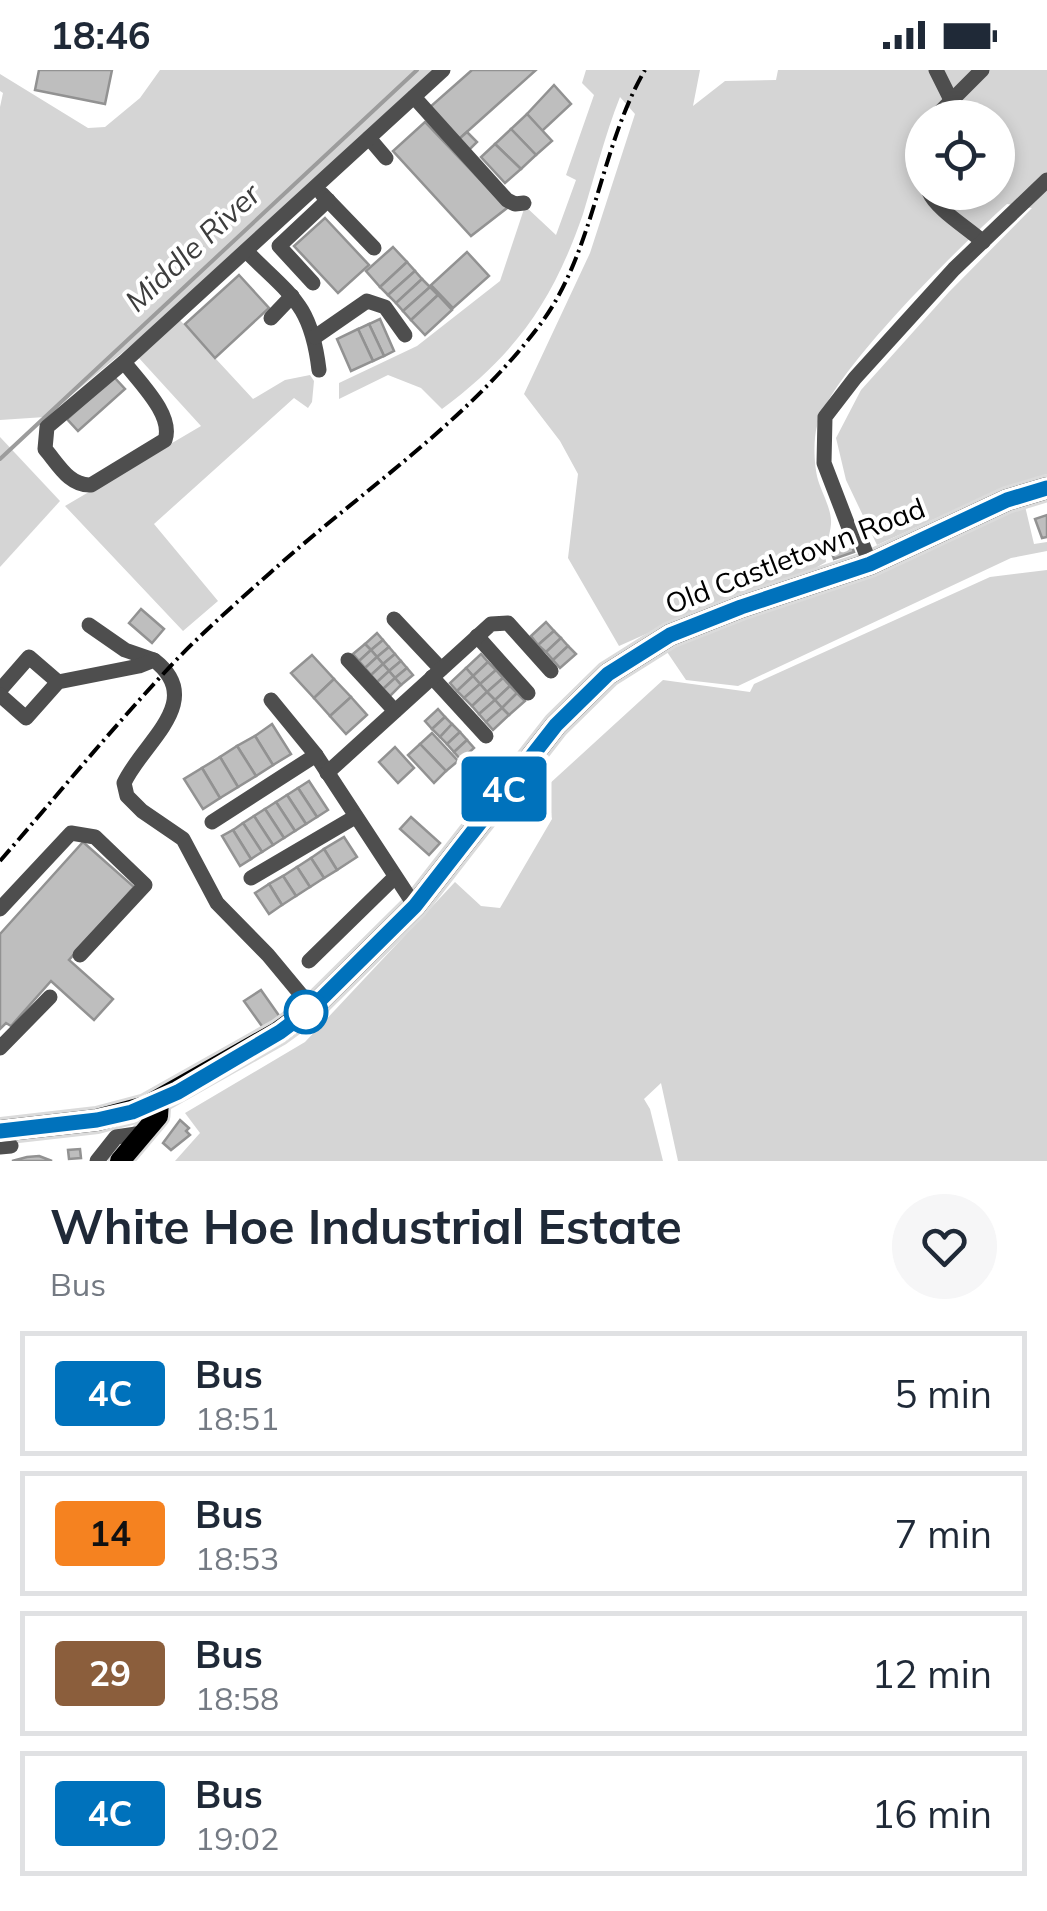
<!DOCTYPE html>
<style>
:root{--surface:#fff;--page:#f6f6f7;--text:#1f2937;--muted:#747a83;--line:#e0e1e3}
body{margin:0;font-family:Mulish,sans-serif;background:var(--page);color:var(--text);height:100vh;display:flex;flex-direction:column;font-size:38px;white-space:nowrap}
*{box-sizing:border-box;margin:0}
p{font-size:32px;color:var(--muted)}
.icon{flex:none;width:55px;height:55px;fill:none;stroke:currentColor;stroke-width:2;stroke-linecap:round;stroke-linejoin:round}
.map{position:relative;height:1091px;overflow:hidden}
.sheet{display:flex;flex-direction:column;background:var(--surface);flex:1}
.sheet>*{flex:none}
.badge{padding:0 20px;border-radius:8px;font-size:35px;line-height:65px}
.buttons{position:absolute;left:905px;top:30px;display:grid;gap:20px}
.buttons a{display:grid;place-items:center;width:110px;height:110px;border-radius:50%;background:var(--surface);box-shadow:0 5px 15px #0003;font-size:50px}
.map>.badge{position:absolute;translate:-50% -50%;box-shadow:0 0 0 5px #fff}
.round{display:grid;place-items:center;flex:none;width:105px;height:105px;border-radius:52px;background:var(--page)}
.headline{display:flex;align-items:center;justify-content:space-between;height:170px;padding:0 50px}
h1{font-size:48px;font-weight:700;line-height:75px}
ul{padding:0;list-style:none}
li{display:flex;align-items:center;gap:30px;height:125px;margin:0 20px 15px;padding:0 30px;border:5px solid var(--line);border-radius:0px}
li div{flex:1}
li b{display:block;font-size:38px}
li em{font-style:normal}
li .badge{min-width:110px;font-weight:700;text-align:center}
.status{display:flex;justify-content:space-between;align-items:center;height:70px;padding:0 50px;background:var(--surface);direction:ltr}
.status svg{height:28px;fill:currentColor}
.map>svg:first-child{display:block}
</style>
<div class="status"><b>18:46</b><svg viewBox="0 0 49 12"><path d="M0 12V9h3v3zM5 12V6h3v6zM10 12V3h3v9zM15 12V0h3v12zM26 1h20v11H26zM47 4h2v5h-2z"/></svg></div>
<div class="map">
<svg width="1047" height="1091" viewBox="0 0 1047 1091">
<rect width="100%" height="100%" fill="#fff"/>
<g fill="#d5d5d5" fill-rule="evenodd">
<path d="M 160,0 L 432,0 L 170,243 L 45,347 L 0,350 L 0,37 L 3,23 L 0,21 L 0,4 L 88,58 L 105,57 L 140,28 Z"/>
<path d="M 586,0 L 700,0 L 693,36 L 725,11 L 776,10 L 778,0 L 1047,0 L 1047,404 L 992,423 L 877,475 L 846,410 L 836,368 L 861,320 L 949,222 L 1032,138 L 1007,134 C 962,174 830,303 817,356 C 813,371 814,395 818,410 C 822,423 832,440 831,454 C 830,467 824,477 826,492 L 807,503 L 727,528 L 619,576 L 568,488 L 578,404 L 560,371 L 524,324 L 590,183 L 635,44 L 620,27 C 605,65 595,105 583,144 C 553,231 516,284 442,339 L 421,318 L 388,305 L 339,329 L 339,313 L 417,276 L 500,211 L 525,136 L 556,165 L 576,110 L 566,105 L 594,25 L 582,13 ZM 922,48 L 998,48 L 998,122 L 922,122 Z"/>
<path d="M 179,249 L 253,329 L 285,310 L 310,305 L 314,311 L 312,332 L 308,338 L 294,328 L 154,454 L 218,531 L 183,561 L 65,436 L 201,356 L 138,287 Z"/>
<path d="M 0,367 L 60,431 L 0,497 Z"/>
<path d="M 1025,436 L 1034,474 L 1047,472 L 1047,481 L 1011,488 L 738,616 L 686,610 L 663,576 Z"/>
<path d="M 1047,500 L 1047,1091 L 678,1091 L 661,1013 L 644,1029 L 650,1039 L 663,1091 L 175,1091 L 200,1063 L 185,1043 L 305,972 L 455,812 L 481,836 L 500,838 L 552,749 L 547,716 L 663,610 L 750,622 L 754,614 L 990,507 Z"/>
</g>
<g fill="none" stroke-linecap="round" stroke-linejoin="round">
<path stroke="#9c9c9c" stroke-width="4" d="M 0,389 L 417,0"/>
</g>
<g fill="#bebebe" stroke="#929292" stroke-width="2.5">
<path d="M 39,0 L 112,0 L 105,34 L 35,20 Z"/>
<path d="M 472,0 L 536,0 L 459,69 L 430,37 Z"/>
<path d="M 554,15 L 571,34 L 542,61 L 527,44 Z"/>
<path d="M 527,44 L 552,71 L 536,85 L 511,59 Z"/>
<path d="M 425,52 L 507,138 L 471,166 L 393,81 Z"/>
<path d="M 511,59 L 536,85 L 521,99 L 495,74 Z"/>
<path d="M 467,62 L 477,72 L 469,80 L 459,69 Z"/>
<path d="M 495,74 L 521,99 L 505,113 L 481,87 Z"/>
<path d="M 325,148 L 369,195 L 338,223 L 294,176 Z"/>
<path d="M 393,177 L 407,192 L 380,217 L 366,201 Z"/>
<path d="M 467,182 L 489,206 L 453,238 L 431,215 Z"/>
<path d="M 407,192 L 415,201 L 388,225 L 380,217 Z"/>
<path d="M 415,201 L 422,209 L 396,233 L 388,225 Z"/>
<path d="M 239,205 L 269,238 L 215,288 L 185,254 Z"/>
<path d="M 422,209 L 430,217 L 403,241 L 396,233 Z"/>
<path d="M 430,217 L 438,225 L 411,250 L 403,241 Z"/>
<path d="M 438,225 L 452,240 L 425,265 L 411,250 Z"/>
<path d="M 380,249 L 394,281 L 384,286 L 369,254 Z"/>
<path d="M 369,254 L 384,286 L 373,291 L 358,259 Z"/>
<path d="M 358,259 L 373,291 L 351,301 L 337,269 Z"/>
<path d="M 114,307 L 125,319 L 78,361 L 67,349 Z"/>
<path d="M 1047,445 L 1047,467 L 1042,468 L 1035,449 Z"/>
<path d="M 849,468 L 854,482 L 834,489 L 829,475 Z"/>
<path d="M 141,539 L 164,559 L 152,573 L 129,553 Z"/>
<path d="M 546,552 L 554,561 L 538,575 L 531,566 Z"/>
<path d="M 554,561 L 561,568 L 546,582 L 538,575 Z"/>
<path d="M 377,563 L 383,570 L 371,580 L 365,574 Z"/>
<path d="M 561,568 L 568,576 L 553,590 L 546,582 Z"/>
<path d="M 383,570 L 389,577 L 377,587 L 371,580 Z"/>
<path d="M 365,574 L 371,580 L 359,591 L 353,584 Z"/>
<path d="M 568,576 L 576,584 L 560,598 L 553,590 Z"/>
<path d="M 389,577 L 395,584 L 383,594 L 377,587 Z"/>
<path d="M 371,580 L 377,587 L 365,598 L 359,591 Z"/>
<path d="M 395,584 L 401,591 L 389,601 L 383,594 Z"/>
<path d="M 481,584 L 488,592 L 473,606 L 466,598 Z"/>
<path d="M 312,585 L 334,609 L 314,628 L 291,603 Z"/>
<path d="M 377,587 L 383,594 L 371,605 L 365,598 Z"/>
<path d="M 401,591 L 407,598 L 395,608 L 389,601 Z"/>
<path d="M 488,592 L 496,600 L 480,614 L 473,606 Z"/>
<path d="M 383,594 L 389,601 L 377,612 L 371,605 Z"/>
<path d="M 407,598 L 413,605 L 401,615 L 395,608 Z"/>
<path d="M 466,598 L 473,606 L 457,621 L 450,613 Z"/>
<path d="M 496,600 L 503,608 L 487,622 L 480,614 Z"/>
<path d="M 389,601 L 395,608 L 383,619 L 377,612 Z"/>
<path d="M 473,606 L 480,614 L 464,628 L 457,621 Z"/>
<path d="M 395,608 L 401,615 L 390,626 L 383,619 Z"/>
<path d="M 503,608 L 510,616 L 495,630 L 487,622 Z"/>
<path d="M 334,609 L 351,627 L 330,646 L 314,628 Z"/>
<path d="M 480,614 L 487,622 L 472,636 L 464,628 Z"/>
<path d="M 510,616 L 517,623 L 502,638 L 495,630 Z"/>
<path d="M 487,622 L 495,630 L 479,644 L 472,636 Z"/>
<path d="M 517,623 L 525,631 L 509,645 L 502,638 Z"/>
<path d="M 351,627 L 367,645 L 346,664 L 330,646 Z"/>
<path d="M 495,630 L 502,638 L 486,652 L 479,644 Z"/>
<path d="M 502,638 L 509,645 L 493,660 L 486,652 Z"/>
<path d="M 438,639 L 445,647 L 432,659 L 425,651 Z"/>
<path d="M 445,647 L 452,654 L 440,667 L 432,659 Z"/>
<path d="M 272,654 L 291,684 L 273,695 L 255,666 Z"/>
<path d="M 452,654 L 460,662 L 447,674 L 440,667 Z"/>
<path d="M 460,662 L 467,670 L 454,682 L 447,674 Z"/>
<path d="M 432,663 L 458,691 L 446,701 L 420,674 Z"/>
<path d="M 255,666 L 273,695 L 256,706 L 237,676 Z"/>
<path d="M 467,670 L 474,678 L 461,690 L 454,682 Z"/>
<path d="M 420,674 L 446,701 L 434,713 L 408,685 Z"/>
<path d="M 237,676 L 256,706 L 238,717 L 220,687 Z"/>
<path d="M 395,677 L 414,698 L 398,713 L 379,692 Z"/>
<path d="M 220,687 L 238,717 L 220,728 L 202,698 Z"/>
<path d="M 202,698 L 220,728 L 203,739 L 184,709 Z"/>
<path d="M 309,711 L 328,740 L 317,747 L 298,718 Z"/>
<path d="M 298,718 L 317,747 L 306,754 L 287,725 Z"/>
<path d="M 287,725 L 306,754 L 295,761 L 276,732 Z"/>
<path d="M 276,732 L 295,761 L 284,768 L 265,739 Z"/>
<path d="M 265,739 L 284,768 L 273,775 L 254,746 Z"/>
<path d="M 254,746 L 273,775 L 262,782 L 243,753 Z"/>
<path d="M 411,747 L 440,773 L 429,785 L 400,759 Z"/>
<path d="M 243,753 L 262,782 L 251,789 L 233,760 Z"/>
<path d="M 233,760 L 251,789 L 240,796 L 222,766 Z"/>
<path d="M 344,767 L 357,787 L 337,800 L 324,779 Z"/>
<path d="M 83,772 L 134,817 L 69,890 L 113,929 L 94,950 L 51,911 L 11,956 L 6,953 L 0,959 L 0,864 Z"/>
<path d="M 324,779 L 337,800 L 324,808 L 311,788 Z"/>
<path d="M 311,788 L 324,808 L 310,817 L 297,797 Z"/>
<path d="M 297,797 L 310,817 L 296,826 L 283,806 Z"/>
<path d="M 283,806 L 296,826 L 282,835 L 269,814 Z"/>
<path d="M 269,814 L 282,835 L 269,844 L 255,823 Z"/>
<path d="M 261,920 L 280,947 L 264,959 L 244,931 Z"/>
<path d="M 180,1050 L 189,1058 L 186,1061 L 190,1065 L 171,1080 L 163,1073 Z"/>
<path d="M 80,1079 L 81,1088 L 69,1089 L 68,1080 Z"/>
<path d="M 39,1086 L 52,1091 L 12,1091 L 27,1087 Z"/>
</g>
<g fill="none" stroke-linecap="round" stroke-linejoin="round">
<g stroke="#dbdbdb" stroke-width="25">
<path id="major" d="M 120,1091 L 158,1046 L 159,1031"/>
</g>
<g stroke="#dbdbdb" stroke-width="28">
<path id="highway" d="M 0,1061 L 97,1050 L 146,1037 L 279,962 L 312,938 L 415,836 L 556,655 L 608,604 L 670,565 L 741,537 L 870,494 L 1007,430 L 1047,418"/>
</g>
<g stroke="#4e4e4e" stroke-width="15">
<path d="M 936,0 L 951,30"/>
<path d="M 414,27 L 507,130 L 515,134 L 524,133"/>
<path d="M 934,48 L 982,0"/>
<path d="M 922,65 L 922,89"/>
<path d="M 369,68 L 386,88"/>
<path d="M 929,122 C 937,140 968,158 983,172"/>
<path d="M 322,124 L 374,178"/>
<path d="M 246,181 C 291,226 311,233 319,300"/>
<path d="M 313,213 L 279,176 L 328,130"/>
<path d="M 271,248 L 292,226"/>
<path d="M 315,267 L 367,231 L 385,237 L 405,265"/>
<path d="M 124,292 C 139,312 174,345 165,370 L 91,415 C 69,416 58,394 45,379 L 47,357 L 124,292 L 443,0"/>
<path d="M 870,494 L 862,473 L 849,458 L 824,393 L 825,347 L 855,308 L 954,199 L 1047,110"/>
<path d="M 394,549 L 441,599"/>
<path d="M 89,555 L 125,580 L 154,590"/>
<path d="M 477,566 L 528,623"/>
<path d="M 348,590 L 395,641"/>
<path d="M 432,607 L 486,666"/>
<path d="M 0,620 L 29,587 L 58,612"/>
<path d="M 0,625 L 26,648 L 58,612 L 139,596 L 154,590 C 207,631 143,672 124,713 L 127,726 L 142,741 L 183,769 L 217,833 L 268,885 L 312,938"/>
<path d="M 271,630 L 316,685 L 415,836"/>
<path d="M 327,703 L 491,554 L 508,553 L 551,601"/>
<path d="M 212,752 L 316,685"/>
<path d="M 251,808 L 355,747"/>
<path d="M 0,839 L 71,763 L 95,767 L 145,815 L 80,885"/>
<path d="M 309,891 L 395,807"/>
<path d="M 0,978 L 50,927"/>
<path d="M 0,1077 L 11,1076"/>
<path d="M 97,1091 L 116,1067 L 143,1063"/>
</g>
<use href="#major" stroke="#000" stroke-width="20"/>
<use href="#highway" stroke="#000" stroke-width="22"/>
<path stroke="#000" stroke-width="4" stroke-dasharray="15 5 2.5 5" stroke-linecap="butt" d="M 0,791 C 55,728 108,663 165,602 C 197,567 234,535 270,503 C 361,421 468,352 542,252 C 595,179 600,77 645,0"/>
</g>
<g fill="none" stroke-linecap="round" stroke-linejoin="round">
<g stroke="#fff" stroke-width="22">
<path id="line" d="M 0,1061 L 97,1050 L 132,1042 L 178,1022 L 280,962 L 312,938 L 415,836 L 556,655 L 608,604 L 670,565 L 741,537 L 870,494 L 1007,430 L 1047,418"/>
</g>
<use href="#line" stroke="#0072bc" stroke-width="15"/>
</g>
<circle fill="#fff" stroke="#0072bc" stroke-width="5" cx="306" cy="942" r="20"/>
<g text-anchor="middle" stroke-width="8" stroke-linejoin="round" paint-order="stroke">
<g font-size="28" fill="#000" stroke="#fff">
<text transform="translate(795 486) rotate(-21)" y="10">Old Castletown Road</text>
</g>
<g font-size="30" font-style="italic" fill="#3d3d3d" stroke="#fff">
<text transform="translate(193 178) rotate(-43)" y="10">Middle River</text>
</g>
</g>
</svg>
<div class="buttons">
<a><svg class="icon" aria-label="locate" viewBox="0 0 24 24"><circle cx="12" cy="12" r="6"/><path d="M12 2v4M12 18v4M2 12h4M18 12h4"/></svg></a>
</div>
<b class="badge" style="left:504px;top:719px;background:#0072bc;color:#fff">4C</b>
</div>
<section class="sheet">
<div class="headline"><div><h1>White Hoe Industrial Estate</h1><p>Bus</p></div><a class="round"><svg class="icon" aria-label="heart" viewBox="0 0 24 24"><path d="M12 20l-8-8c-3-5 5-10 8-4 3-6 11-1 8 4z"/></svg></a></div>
<ul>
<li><span class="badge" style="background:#0072bc;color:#fff">4C</span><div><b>Bus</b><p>18:51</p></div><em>5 min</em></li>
<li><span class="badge" style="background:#f58220;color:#111">14</span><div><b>Bus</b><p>18:53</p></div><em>7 min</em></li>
<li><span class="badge" style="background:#8b5e3c;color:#fff">29</span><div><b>Bus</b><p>18:58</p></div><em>12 min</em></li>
<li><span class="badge" style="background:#0072bc;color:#fff">4C</span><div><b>Bus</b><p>19:02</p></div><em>16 min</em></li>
</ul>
</section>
